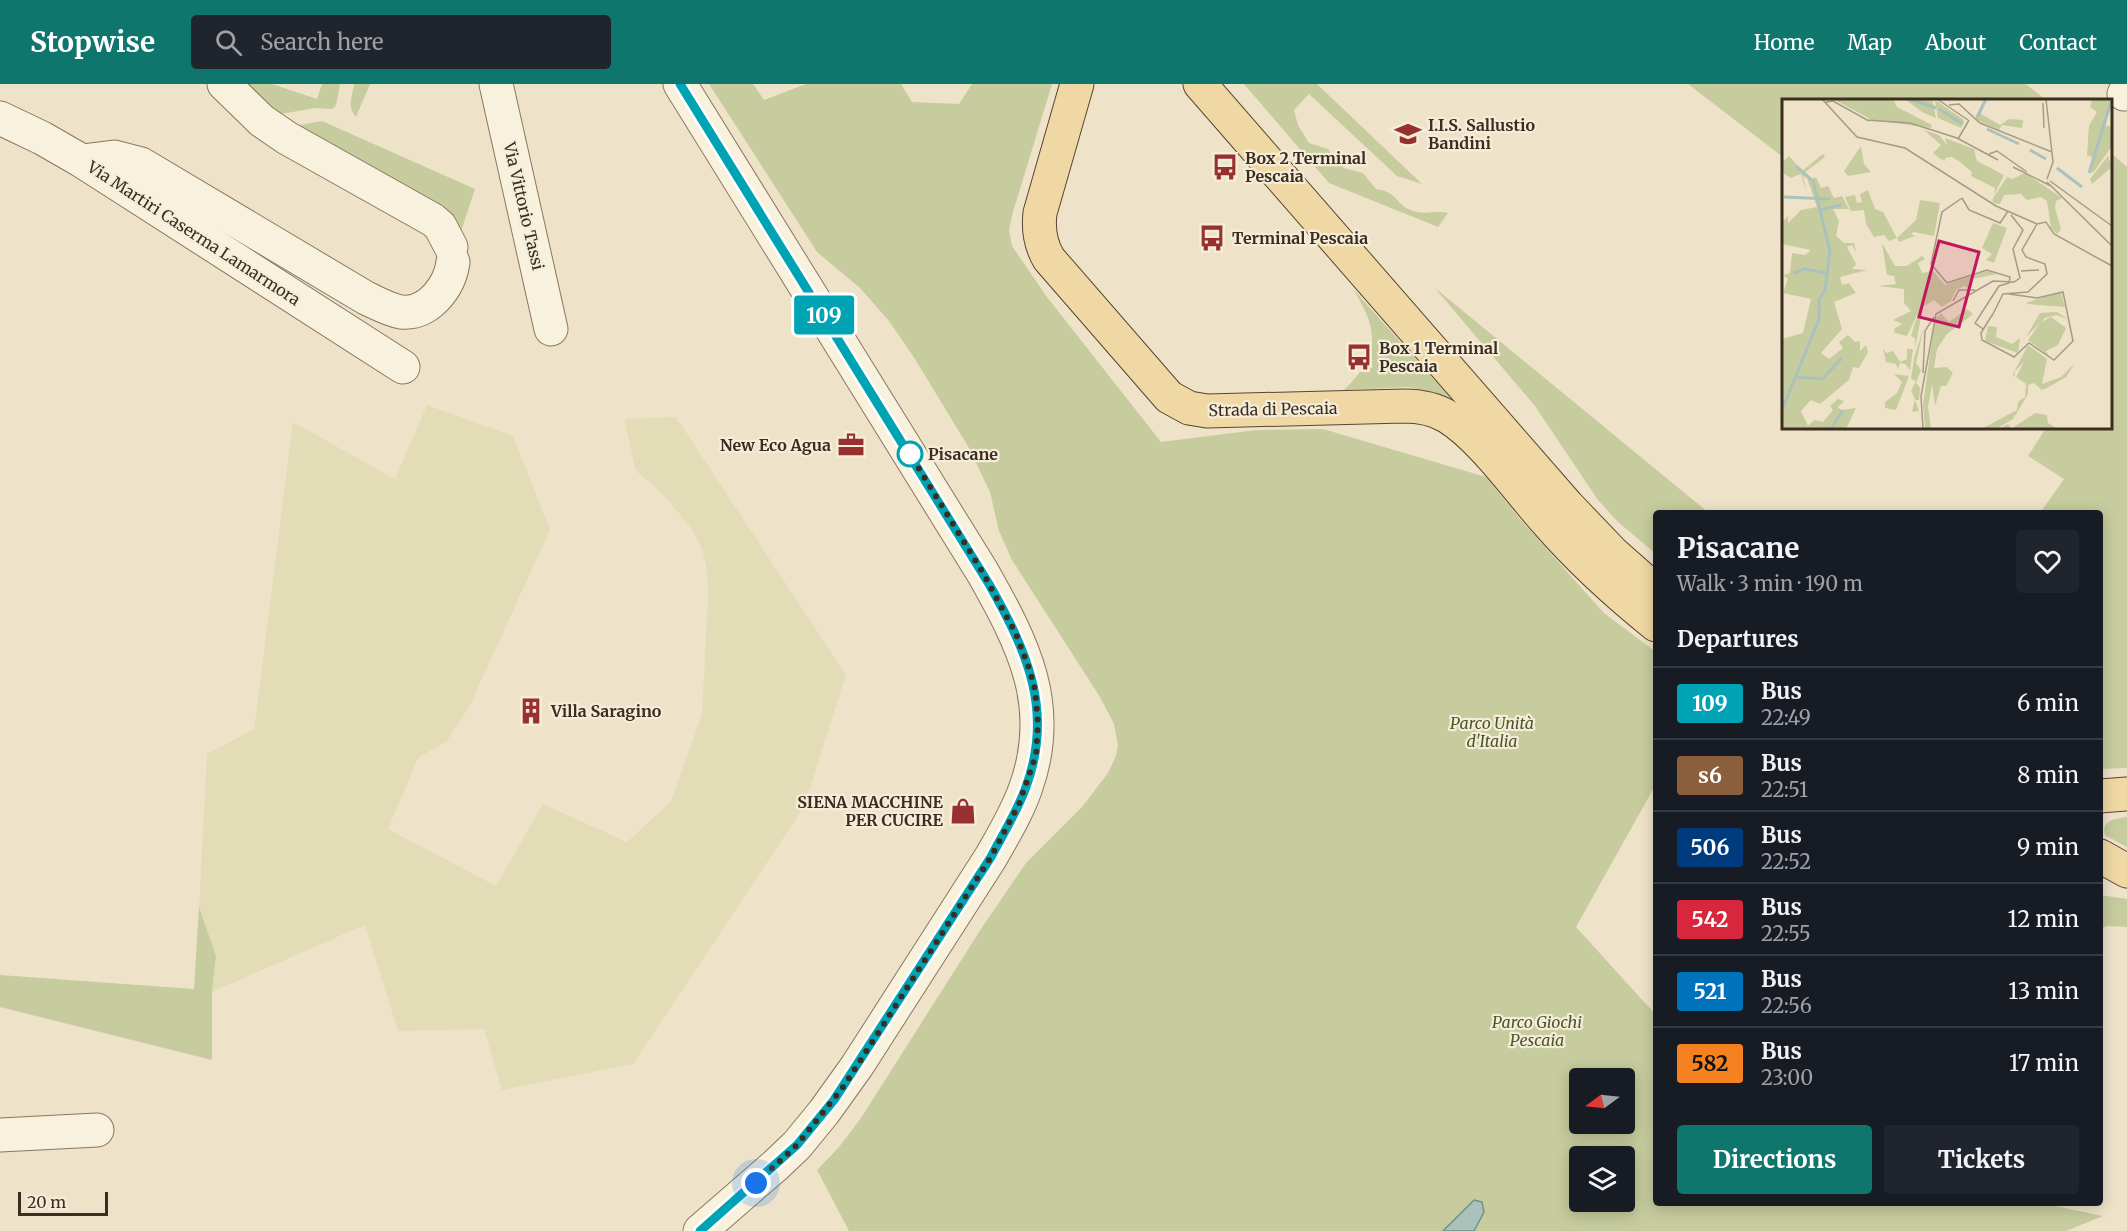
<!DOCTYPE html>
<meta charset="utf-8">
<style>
:root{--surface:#171b24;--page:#20242c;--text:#f1f3f6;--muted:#9ea1a6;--line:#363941;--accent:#0f766e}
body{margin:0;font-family:Merriweather,serif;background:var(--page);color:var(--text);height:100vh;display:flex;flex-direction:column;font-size:22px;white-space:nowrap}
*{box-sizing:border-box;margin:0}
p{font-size:20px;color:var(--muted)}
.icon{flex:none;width:33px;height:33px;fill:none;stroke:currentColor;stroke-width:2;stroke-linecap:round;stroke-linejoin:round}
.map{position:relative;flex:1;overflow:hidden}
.drawer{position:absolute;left:1653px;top:426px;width:450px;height:696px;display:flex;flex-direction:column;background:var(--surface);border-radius:6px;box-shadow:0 3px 15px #0003}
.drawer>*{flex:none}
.badge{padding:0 12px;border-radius:4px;font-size:21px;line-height:39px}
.needle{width:39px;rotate:255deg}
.buttons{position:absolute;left:1569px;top:984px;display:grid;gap:12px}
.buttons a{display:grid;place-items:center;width:66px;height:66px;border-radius:6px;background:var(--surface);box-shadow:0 3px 15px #0003;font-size:30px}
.scale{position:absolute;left:18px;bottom:15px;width:90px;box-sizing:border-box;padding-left:6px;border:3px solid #3b2e21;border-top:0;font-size:16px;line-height:21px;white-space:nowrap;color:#3b2e21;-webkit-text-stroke:4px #f5edd9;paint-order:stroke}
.you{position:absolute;width:30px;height:30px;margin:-15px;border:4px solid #fff;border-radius:50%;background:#1a73e8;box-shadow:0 0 0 9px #1a73e833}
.map>.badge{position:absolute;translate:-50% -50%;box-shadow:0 0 0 3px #fff}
h2{padding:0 24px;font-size:22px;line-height:54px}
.round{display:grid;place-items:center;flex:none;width:63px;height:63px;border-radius:6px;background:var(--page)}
.head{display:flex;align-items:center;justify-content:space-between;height:102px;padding:0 24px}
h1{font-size:28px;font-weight:700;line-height:45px}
.action{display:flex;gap:12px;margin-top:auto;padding:12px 24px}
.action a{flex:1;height:69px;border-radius:6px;background:var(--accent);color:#fff;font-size:24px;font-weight:700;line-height:69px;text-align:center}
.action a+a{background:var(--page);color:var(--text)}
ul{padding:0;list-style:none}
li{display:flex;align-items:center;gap:18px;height:72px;padding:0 24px;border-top:2px solid var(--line)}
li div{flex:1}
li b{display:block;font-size:22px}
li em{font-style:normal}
li .badge{min-width:66px;font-weight:700;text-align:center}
header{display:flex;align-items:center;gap:36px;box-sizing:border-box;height:84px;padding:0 30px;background:var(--accent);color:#fff}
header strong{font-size:28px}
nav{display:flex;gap:33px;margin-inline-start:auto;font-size:21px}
.search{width:420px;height:54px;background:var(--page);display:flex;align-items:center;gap:15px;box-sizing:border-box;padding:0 21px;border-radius:6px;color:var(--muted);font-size:22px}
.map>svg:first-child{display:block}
</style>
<header>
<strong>Stopwise</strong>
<div class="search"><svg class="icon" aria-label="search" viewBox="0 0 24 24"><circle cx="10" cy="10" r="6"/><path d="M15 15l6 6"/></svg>Search here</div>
<nav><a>Home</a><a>Map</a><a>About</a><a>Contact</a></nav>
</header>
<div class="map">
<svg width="2127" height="1147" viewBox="0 0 2127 1147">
<rect width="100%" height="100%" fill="#eee3c9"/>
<path fill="#e3ddb7" d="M 427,321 L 513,352 L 550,446 L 469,623 L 447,657 L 418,674 L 388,745 L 496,802 L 543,720 L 627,758 L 671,717 L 702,630 L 708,513 L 707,486 L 702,465 L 691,444 L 663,410 L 636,387 L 624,335 L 676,333 L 846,591 L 804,723 L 633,980 L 502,1006 L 484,945 L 398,947 L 365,841 L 212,908 L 216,872 L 199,823 L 207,670 L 254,645 L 293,338 L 395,395 Z"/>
<g fill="#c6cc9d" fill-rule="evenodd">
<path d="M 237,0 L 272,0 L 317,15 L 322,0 L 340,0 L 337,17 L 335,23 L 331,25 L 315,24 L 270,32 Z"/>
<path d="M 354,0 L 370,0 L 356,33 C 347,23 352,13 354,0 Z"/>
<path d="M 709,0 L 753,0 L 764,16 L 806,0 L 901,0 L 912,18 L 959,20 L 972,0 L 1052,0 L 1013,128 L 1009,146 L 1012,162 L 1047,213 L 1161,358 L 1256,346 L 1323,345 L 1486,393 L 1520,435 L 1604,529 L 1656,568 L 1656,700 L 1576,843 L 1656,931 L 1656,1119 L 2041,1119 L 2103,1132 L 2066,1147 L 849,1147 L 817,1086 L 839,1063 L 861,1034 L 981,845 L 1026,779 L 1082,723 L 1108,689 L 1116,672 L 1118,661 L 1114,640 L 1100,613 L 1012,476 L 999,447 L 990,408 L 969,364 L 915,275 L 889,237 L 860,204 L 817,168 ZM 1580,994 L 1624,994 L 1624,1040 L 1580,1040 ZM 1580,1072 L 1624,1072 L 1624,1118 L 1580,1118 Z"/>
<path d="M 1244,0 L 1317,0 L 1422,100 L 1397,92 L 1309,10 L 1294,26 L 1298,41 L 1309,59 L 1328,65 L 1333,74 L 1344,84 L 1363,89 L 1376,105 C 1399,108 1395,121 1413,127 C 1423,131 1437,126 1448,129 L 1438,143 L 1329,99 Z"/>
<path d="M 1688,0 L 2026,0 L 2046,16 L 1784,16 L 1783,73 Z"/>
<path d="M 322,37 L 475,105 L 460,150 L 284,44 Z"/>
<path d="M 2111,69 L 2127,83 L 2127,684 L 2100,685 L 2100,429 L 2040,429 L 2064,395 L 2028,372 L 2046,344 L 2110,344 Z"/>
<path d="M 1352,204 L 1466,331 L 1424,306 L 1407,303 L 1344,306 C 1381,271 1379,245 1352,204 Z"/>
<path d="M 1435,204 L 1709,429 L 1656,429 L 1656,470 L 1617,437 L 1598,416 L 1535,322 Z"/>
<path d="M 2127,733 L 2127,763 L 2105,751 C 2101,736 2115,735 2127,733 Z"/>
<path d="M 2100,811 L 2127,815 L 2127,843 L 2108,842 L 2100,844 Z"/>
<path d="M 199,823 L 216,872 L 212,908 L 212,976 L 0,923 L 0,891 L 194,905 Z"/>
</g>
<path fill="#aac2bb" stroke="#709189" stroke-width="1.5" d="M 1474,1116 L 1482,1118 L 1484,1128 L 1474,1147 L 1443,1147 Z"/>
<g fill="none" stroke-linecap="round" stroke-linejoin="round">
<g stroke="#8a765e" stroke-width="35">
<g id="minor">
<path d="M 224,0 L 262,37 L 287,54 L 433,136 L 440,142 L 451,163"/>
<path d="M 496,0 L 551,245"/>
<path d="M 680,0 L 983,489 C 1023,560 1055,621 1026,703 C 1018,727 1004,750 991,773 L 857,982 L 824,1028 L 797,1061 L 776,1081 L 700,1147"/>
<path d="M 2124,10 L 2127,9"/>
<path d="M 0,34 L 42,54 L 82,77 L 403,283"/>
<path d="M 82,77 L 114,73 L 141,80 L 366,214 C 377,219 389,226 401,228 C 429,231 450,202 453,178"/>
<path d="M 0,1051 L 97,1046"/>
</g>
</g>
<g stroke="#584432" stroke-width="35">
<g id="major">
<path d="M 1077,0 L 1040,129 C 1038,146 1040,160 1049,175 L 1169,313 L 1189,324 L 1207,327 L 1404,322 C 1420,322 1435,325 1448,333 C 1482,354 1519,407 1546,437 C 1579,475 1616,509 1656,541"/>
<path d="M 1200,0 L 1568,422 L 1612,468 L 1656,507"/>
<path d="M 2100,712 L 2127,710"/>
<path d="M 2100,772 L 2127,787"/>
</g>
</g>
<use href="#minor" stroke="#f8f1dd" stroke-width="33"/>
<use href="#major" stroke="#efd8a3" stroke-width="33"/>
</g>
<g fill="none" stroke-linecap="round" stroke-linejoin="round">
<g stroke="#fff" stroke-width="14">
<path id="line" d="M 680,0 L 989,500 C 1027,567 1054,627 1026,703 C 1017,728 1003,750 991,773 L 834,1016 L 797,1061 L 700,1147"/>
</g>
<use href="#line" stroke="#00a3b4" stroke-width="9"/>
<path stroke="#3b2e21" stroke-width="6" stroke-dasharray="0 10.8" d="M 756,1099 L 797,1061 L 844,1002 L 991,773 L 1019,720 L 1036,671 L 1038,639 L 1035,606 L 1030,587 L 1016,550 L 983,489 L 910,370"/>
</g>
<defs>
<g id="school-bare" transform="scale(2.07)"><path d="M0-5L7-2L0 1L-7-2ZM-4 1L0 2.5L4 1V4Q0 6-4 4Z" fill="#98302f" stroke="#f5edd9" stroke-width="2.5" paint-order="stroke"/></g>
<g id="bus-bare" transform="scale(2.07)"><path d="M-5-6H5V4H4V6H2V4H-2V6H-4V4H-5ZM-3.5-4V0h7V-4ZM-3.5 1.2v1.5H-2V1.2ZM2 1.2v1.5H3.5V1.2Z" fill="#98302f" stroke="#f5edd9" stroke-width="2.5" paint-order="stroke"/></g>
<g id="office-bare" transform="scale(2.07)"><path d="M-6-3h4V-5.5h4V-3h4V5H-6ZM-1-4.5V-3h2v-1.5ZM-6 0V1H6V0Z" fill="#98302f" stroke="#f5edd9" stroke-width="2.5" paint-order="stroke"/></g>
<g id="building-bare" transform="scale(2.07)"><path d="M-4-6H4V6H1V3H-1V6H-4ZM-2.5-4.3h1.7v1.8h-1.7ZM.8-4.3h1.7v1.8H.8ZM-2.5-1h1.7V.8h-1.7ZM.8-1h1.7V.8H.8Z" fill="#98302f" stroke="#f5edd9" stroke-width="2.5" paint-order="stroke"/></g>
<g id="shop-bare" transform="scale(2.07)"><path d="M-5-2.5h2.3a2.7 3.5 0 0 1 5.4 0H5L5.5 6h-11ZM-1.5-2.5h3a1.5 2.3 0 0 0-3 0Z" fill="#98302f" stroke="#f5edd9" stroke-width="2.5" paint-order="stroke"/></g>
</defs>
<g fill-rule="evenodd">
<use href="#school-bare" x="1408" y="50"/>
<use href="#bus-bare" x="1225" y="83"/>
<use href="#bus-bare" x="1212" y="154"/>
<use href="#bus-bare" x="1359" y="273"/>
<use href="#office-bare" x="851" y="361"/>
<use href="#building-bare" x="531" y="627"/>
<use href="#shop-bare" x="963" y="727"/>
</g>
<circle fill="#fff" stroke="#00a3b4" stroke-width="3" cx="910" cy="370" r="12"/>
<g text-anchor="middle" stroke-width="4.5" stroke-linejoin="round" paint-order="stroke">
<g font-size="16" font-weight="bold" fill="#3b2e21" stroke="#f5edd9" text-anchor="start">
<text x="1428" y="47">I.I.S. Sallustio<tspan x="1428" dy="18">Bandini</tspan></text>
<text x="1245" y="80">Box 2 Terminal<tspan x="1245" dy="18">Pescaia</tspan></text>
<text x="1232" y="160">Terminal Pescaia</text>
<text x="1379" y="270">Box 1 Terminal<tspan x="1379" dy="18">Pescaia</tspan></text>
<text x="831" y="367" text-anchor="end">New Eco Agua</text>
<text x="551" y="633">Villa Saragino</text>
<text x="943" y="724" text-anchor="end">SIENA MACCHINE<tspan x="943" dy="18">PER CUCIRE</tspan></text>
</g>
<g font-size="16" fill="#3b2e21" stroke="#f5edd9">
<text transform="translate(524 122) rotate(77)" y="6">Via Vittorio Tassi</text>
<text transform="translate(194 149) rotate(33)" y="6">Via Martiri Caserma Lamarmora</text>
<text transform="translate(1273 325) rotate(-1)" y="6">Strada di Pescaia</text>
</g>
<g font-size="16" font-weight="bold" fill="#3b2e21" stroke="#f5edd9" text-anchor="start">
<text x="928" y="376">Pisacane</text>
</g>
<g font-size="16" font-style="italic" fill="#4a5728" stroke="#f5edd9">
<text x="1492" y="645">Parco Unità<tspan x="1492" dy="18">d'Italia</tspan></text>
<text x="1537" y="944">Parco Giochi<tspan x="1537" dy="18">Pescaia</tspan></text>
</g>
</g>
<g transform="translate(1782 15)">
<rect width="330" height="330" fill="#eee3c9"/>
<path d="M 51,0 L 111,0 L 115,8 L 150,26 L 149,29 L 90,21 ZM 123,0 L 150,0 L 154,19 L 140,13 ZM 204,0 L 199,15 L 218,26 L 227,20 L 241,21 L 240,29 L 220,26 L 217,31 L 193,20 ZM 310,0 L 330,0 L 322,26 L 330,28 L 330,47 L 311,74 L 307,71 L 312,59 L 305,56 L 307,27 L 315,13 L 308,8 ZM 153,1 L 182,21 L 179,29 L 156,19 ZM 142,31 L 157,36 L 165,46 L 163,39 L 192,50 L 195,62 L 222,76 L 212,96 L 213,89 L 189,77 L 190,73 L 178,63 L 170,58 L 163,59 L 163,62 L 157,59 L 151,54 L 159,46 ZM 79,47 L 82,65 L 89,73 L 66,77 L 62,72 ZM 41,55 L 43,58 L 22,74 L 30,80 L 34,78 L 39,89 L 46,87 L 52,99 L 60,97 L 67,110 L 51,110 L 57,122 L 54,137 L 62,144 L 72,144 L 74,153 L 70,146 L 65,148 L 74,165 L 70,170 L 85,171 L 58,178 L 60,186 L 67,184 L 74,194 L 52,203 L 60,230 L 39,254 L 47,260 L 61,249 L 57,243 L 66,236 L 73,243 L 78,242 L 78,252 L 84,246 L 86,253 L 77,269 L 71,268 L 67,281 L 38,305 L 29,301 L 19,312 L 26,327 L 32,321 L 41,323 L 51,311 L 48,307 L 56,300 L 62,302 L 56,308 L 59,311 L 74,309 L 64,330 L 0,330 L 0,240 L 21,234 L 29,200 L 1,194 L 6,180 L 1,176 L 8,174 L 10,154 L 23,156 L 29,151 L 0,145 L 0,124 L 6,117 L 6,124 L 19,111 L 35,108 L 25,79 L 21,77 L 25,95 L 19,75 L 9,79 L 2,75 L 0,64 L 7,57 L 20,72 ZM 326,57 L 330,68 L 310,85 L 308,80 ZM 243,74 L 280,99 L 274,102 L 273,109 L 279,130 L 275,135 L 269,129 L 265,102 L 259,98 L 245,101 L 239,95 L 222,96 L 218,105 L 212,104 L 210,101 L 225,78 L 230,80 ZM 86,91 L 93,110 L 101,113 L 115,139 L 134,121 L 138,101 L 158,104 L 152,137 L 132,133 L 129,135 L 133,137 L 117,143 L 115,139 L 107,142 L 102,136 L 92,138 L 84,125 L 82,111 L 69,112 L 63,98 L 73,96 L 75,104 L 80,103 L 78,95 ZM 211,124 L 225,129 L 212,164 L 204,161 L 210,155 L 200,149 ZM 100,144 L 113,167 L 125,167 L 140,157 L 143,160 L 136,164 L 140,174 L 151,172 L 163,186 L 205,172 L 215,175 L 190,180 L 189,191 L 182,187 L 174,191 L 169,202 L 160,208 L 152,201 L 141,208 L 133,249 L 133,239 L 129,237 L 137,212 L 125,237 L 113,234 L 112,230 L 120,225 L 111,221 L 129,212 L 122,204 L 122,190 L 96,187 L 114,185 L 112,177 L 105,176 ZM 279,193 L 283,208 L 245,205 L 246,203 ZM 185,210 L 191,215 L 165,235 L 155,250 L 152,269 L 165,268 L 171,274 L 164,287 L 159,287 L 153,307 L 150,285 L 146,308 L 149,330 L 143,330 L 141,305 L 153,220 L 159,214 L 167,223 ZM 275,213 L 286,220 L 274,216 L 263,219 L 244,238 L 258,214 ZM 269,218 L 284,229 L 276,246 L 264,252 L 267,257 L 246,241 L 259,223 ZM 142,227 L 134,264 L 139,271 L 134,284 L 138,289 L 137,301 L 133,301 L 137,312 L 130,313 L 133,300 L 129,292 L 134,282 L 129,280 L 132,259 ZM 206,227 L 215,228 L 214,238 L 230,245 L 238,239 L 236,254 L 203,242 ZM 246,246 L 265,260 L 260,285 L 279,278 L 293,264 L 284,278 L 265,289 L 260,291 L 252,284 L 246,286 L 246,295 L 231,320 L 214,330 L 199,330 L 235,311 L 236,303 L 243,298 L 244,285 L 234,278 L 242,263 L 233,272 L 232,279 L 231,275 ZM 101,249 L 104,254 L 111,252 L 118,263 L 125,260 L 125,250 L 131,250 L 128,271 L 123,265 L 118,264 L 116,270 L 114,265 L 104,263 ZM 112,275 L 127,277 L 114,311 L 103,309 L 103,303 L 115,294 L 120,283 ZM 253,314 L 265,316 L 266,324 L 276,330 L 217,330 L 226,325 L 229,330 Z" fill="#c6cc9d"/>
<path fill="none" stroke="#aac2bb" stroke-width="3" d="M 127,0 L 154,9M 157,10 L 181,25M 195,18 L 204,0M 205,30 L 237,45M 248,51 L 264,60M 275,69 L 300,88M 307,74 L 330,0M 2,98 L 48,100M 38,111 L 59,106M 11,174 L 22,170 L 44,174M 15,278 L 40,280 L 60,259M 0,311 L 37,220 L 37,200 L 43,191 L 48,152 L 31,82 L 14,67M 49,330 L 61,311"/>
<path fill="none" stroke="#a69b86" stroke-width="1.5" d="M 40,0 L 75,38 L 123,49 L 214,107 L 255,125 L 264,123 L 272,135 L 330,167M 155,0 L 186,21M 264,0 L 271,63 L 265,80M 44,3 L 51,2 L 87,22M 261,4 L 262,29M 167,6 L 177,5 L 198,24 L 270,53M 84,21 L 128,24 L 175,39 L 216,61M 176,40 L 187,21M 207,55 L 215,52 L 245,73M 231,68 L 269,87M 268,82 L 330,127M 265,83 L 330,147M 180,99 L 160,113 L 149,165 L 165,184 L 205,171 L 228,178 L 227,184 L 217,187 L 193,224 L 201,230M 180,99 L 187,111 L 218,124 L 226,112M 239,172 L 257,171M 171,202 L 177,191 L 193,191M 210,216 L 199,234 L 200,241 L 232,258 L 247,244 L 272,261 L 291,242 L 281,193 L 255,199 L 227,195M 210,217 L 221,195 L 246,193 L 265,175 L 263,165 L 244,158 L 240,151 L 255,125M 141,274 L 143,232 L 152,218M 141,330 L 139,297 L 154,215 L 211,182 L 232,183 L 238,179 L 231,150 L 241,131 L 229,116"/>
<path fill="#c2185b" fill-opacity="0.15" stroke="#c2185b" stroke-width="3" d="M 157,142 L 197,153 L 177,228 L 137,218 Z"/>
<rect width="330" height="330" fill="none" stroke="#3b2e21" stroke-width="3"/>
</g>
</svg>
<div class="buttons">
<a><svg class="needle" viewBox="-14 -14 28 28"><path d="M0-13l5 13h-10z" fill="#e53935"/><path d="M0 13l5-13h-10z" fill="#9ea1a6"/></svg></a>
<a><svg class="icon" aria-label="layers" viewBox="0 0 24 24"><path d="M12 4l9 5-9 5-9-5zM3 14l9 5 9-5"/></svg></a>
</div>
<div class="scale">20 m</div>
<div class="you" style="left:756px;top:1099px"></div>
<b class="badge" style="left:824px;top:231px;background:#00a3b4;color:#fff">109</b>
<section class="drawer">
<div class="head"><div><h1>Pisacane</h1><p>Walk · 3 min · 190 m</p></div><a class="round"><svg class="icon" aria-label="heart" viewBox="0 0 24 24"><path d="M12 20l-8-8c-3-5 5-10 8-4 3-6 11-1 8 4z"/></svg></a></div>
<h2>Departures</h2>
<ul>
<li><span class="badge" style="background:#00a3b4;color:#fff">109</span><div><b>Bus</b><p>22:49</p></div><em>6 min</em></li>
<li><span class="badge" style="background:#8b5e3c;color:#fff">s6</span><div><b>Bus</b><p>22:51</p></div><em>8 min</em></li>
<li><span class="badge" style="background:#003b80;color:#fff">506</span><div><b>Bus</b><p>22:52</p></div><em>9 min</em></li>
<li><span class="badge" style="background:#d7263d;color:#fff">542</span><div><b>Bus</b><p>22:55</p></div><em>12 min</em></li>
<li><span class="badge" style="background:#0072bc;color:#fff">521</span><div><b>Bus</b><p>22:56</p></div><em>13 min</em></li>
<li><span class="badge" style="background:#f58220;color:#111">582</span><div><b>Bus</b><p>23:00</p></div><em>17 min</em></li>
</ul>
<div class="action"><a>Directions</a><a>Tickets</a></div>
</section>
</div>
